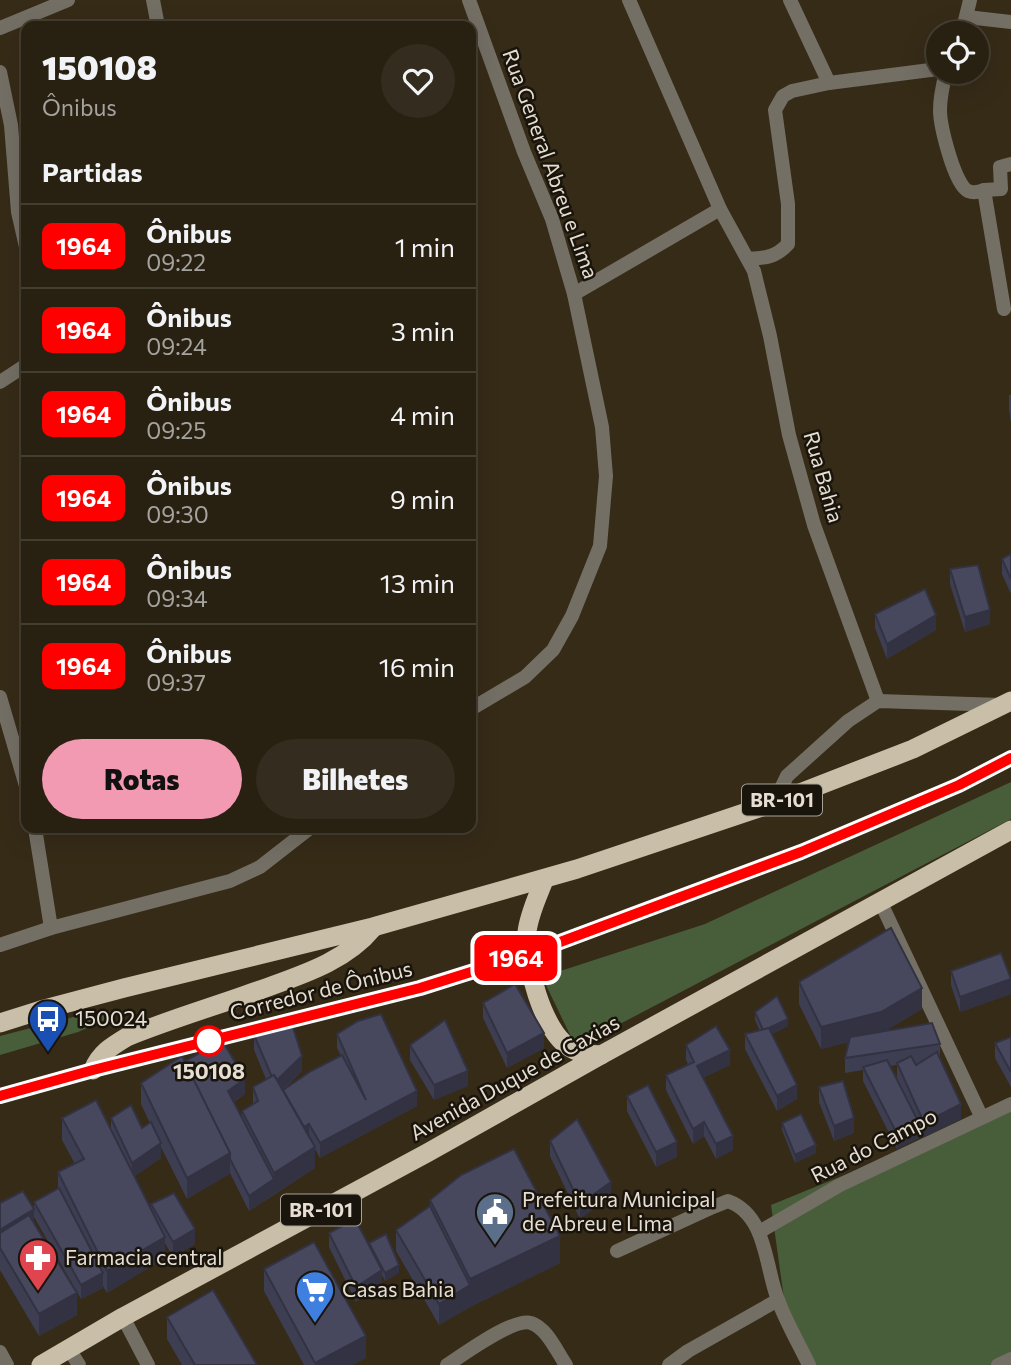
<!DOCTYPE html>
<html lang="pt">
<meta charset="utf-8">
<style>
:root{--surface:#282011;--page:#342d1f;--text:#f1f3f6;--muted:#a5a39f;--line:#443e31;--accent:#f19ab1}
body{margin:0;font-family:Commissioner,sans-serif;background:var(--page);color:var(--text);height:100vh;display:flex;flex-direction:column;font-size:26px;white-space:nowrap}
*{box-sizing:border-box;margin:0}
p{font-size:23px;color:var(--muted)}
.icon{flex:none;width:38px;height:38px;fill:none;stroke:currentColor;stroke-width:2;stroke-linecap:round;stroke-linejoin:round}
.map{position:relative;flex:1;overflow:hidden}
.side{position:absolute;left:21px;top:21px;width:455px;height:812px;display:flex;flex-direction:column;background:var(--surface);border-radius:14px;box-shadow:0 7px 28px #0002,0 0 0 2px var(--line)}
.side>*{flex:none}
.badge{padding:0 14px;border-radius:10px;font-size:24px;line-height:46px}
.tools{position:absolute;left:926px;top:21px;display:grid;gap:14px}
.tools a{display:grid;place-items:center;width:63px;height:63px;border-radius:50%;background:var(--surface);box-shadow:0 7px 28px #0002,0 0 0 2px var(--line);font-size:35px}
.map>.badge{position:absolute;translate:-50% -50%;box-shadow:0 0 0 4px #fff}
h2{padding:0 21px;font-size:26px;line-height:63px}
.round{display:grid;place-items:center;flex:none;width:74px;height:74px;border-radius:37px;background:var(--page)}
.head{display:flex;align-items:center;justify-content:space-between;height:119px;padding:0 21px}
h1{font-size:33px;font-weight:800;line-height:52px}
.cta{display:flex;gap:14px;margin-top:auto;padding:14px 21px}
.cta a{flex:1;height:80px;border-radius:42px;background:var(--accent);color:#111;font-size:28px;font-weight:800;line-height:80px;text-align:center}
.cta a+a{background:var(--page);color:var(--text)}
ul{padding:0;list-style:none}
li{display:flex;align-items:center;gap:21px;height:84px;padding:0 21px;border-top:2px solid var(--line)}
li div{flex:1}
li b{display:block;font-size:26px}
li em{font-style:normal}
li .badge{min-width:77px;font-weight:700;text-align:center}
.map>svg:first-child{display:block}
</style>
<div class="map">
<svg width="1011" height="1365" viewBox="0 0 1011 1365">
<rect width="100%" height="100%" fill="#362b17"/>
<g fill="#485e3a">
<path d="M 1011,782 L 1011,819 L 576,1047 L 542,977 L 705,924 Z"/>
<path d="M 130,1009 L 78,1032 L 0,1055 L 0,1036 L 77,1016 Z"/>
<path d="M 1011,1107 L 1011,1365 L 815,1365 L 784,1299 L 771,1205 Z"/>
</g>
<g fill="none" stroke-linecap="round" stroke-linejoin="round">
<g stroke="#746f65" stroke-width="14">
<path d="M 0,1096 L 93,1070 L 420,988 L 528,954 L 801,852 L 959,785 L 1011,758"/>
<path d="M 69,1349 L 79,1365"/>
</g>
<g stroke="#746f65" stroke-width="14">
<path d="M 153,0 L 158,26"/>
<path d="M 469,0 L 524,152 L 552,219 L 574,294 L 602,427 L 606,476 L 600,546 L 572,616 L 553,650 L 525,677 L 471,709"/>
<path d="M 629,0 L 720,209 L 754,271 L 770,336 L 789,435 L 814,525 L 878,701"/>
<path d="M 790,0 L 829,83"/>
<path d="M 967,17 L 1011,22"/>
<path d="M 0,28 L 68,0"/>
<path d="M 962,33 L 970,0"/>
<path d="M 0,72 L 11,125 L 18,212 L 26,247"/>
<path d="M 946,72 C 943,84 940,96 940,110 C 940,125 954,184 968,191 C 973,193 979,192 984,190 L 1004,309"/>
<path d="M 984,190 L 1001,189 L 1000,167 L 1011,164"/>
<path d="M 749,259 C 766,258 776,257 788,244 L 788,204 L 775,110 L 783,96 L 792,91 L 829,83 L 938,69"/>
<path d="M 574,294 L 720,209"/>
<path d="M 0,382 L 26,365"/>
<path d="M 0,697 L 26,786"/>
<path d="M 774,803 L 787,776 L 848,721 L 878,701 L 1001,705"/>
<path d="M 35,828 L 51,928"/>
<path d="M 880,901 L 981,1116"/>
<path d="M 0,945 L 51,928 L 230,881 L 260,867 L 310,828"/>
<path d="M 759,1232 L 840,1185 L 1011,1104"/>
<path d="M 617,1251 L 713,1207 L 728,1201 C 767,1215 765,1267 778,1300 C 786,1322 799,1344 809,1365"/>
<path d="M 123,1317 L 148,1365"/>
<path d="M 447,1365 C 463,1355 514,1317 531,1323 C 547,1328 557,1352 566,1365"/>
<path d="M 669,1365 L 688,1351 L 778,1300"/>
<path d="M 998,1365 L 1011,1359"/>
</g>
<path stroke="#746f65" stroke-width="14" d="M 0,1352 L 7,1365"/>
<g stroke="#c9bea7" stroke-width="19">
<path d="M 544,880 C 538,896 529,914 527,932 C 524,962 543,1031 569,1047 C 579,1054 589,1054 601,1055"/>
<path d="M 0,1023 L 41,1010 L 124,988 L 373,927 L 577,869 L 774,803 L 913,749 L 1011,701"/>
<path d="M 93,1070 C 100,1053 112,1046 127,1037 C 171,1019 216,1006 260,990 C 301,975 345,962 373,928"/>
<path d="M 41,1365 L 123,1317 L 427,1153 L 601,1055 L 1011,830"/>
</g>
</g>
<g fill="#3d3e51" fill-rule="evenodd">
<path d="M 1009,395 L 1011,395 L 1011,423 L 1009,410 Z"/>
<path d="M 1011,554 L 1011,594 L 1002,574 L 1002,559 Z"/>
<path d="M 950,569 L 990,624 L 965,632 L 950,584 Z"/>
<path d="M 875,614 L 936,630 L 887,659 L 875,628 Z"/>
<path d="M 951,971 L 1011,994 L 960,1012 L 951,985 Z"/>
<path d="M 799,982 L 922,1009 L 885,1031 L 940,1044 L 940,1058 L 961,1119 L 924,1137 L 919,1126 L 919,1138 L 897,1149 L 863,1081 L 863,1070 L 845,1073 L 845,1058 L 849,1042 L 821,1049 L 799,1004 ZM 897,1065 L 897,1078 L 904,1094 L 890,1066 Z"/>
<path d="M 483,1003 L 544,1048 L 507,1068 L 483,1018 Z"/>
<path d="M 755,1012 L 788,1026 L 772,1034 L 797,1099 L 777,1111 L 745,1049 L 745,1034 L 760,1031 L 755,1020 Z"/>
<path d="M 337,1034 L 417,1106 L 320,1158 L 315,1149 L 315,1168 L 249,1211 L 230,1173 L 187,1199 L 161,1147 L 161,1158 L 135,1176 L 151,1209 L 151,1204 L 195,1244 L 173,1257 L 165,1243 L 165,1258 L 107,1293 L 103,1286 L 103,1288 L 81,1299 L 34,1217 L 34,1202 L 58,1189 L 58,1172 L 75,1164 L 62,1140 L 62,1118 L 111,1129 L 111,1118 L 142,1128 L 150,1123 L 141,1104 L 141,1083 L 184,1062 L 245,1094 L 234,1102 L 242,1118 L 242,1111 L 253,1105 L 253,1087 L 266,1079 L 254,1050 L 254,1035 L 302,1071 L 283,1090 L 341,1056 L 337,1048 Z"/>
<path d="M 1011,1037 L 1011,1087 L 995,1058 L 995,1043 Z"/>
<path d="M 410,1045 L 468,1086 L 434,1100 L 410,1060 Z"/>
<path d="M 686,1045 L 730,1065 L 703,1078 L 733,1150 L 716,1159 L 704,1136 L 693,1144 L 666,1090 L 666,1075 L 688,1064 L 686,1060 Z"/>
<path d="M 819,1087 L 854,1133 L 834,1141 L 819,1102 Z"/>
<path d="M 627,1096 L 677,1157 L 656,1167 L 627,1111 Z"/>
<path d="M 782,1123 L 816,1153 L 795,1163 L 782,1130 Z"/>
<path d="M 550,1141 L 611,1196 L 580,1219 L 550,1156 Z"/>
<path d="M 430,1200 L 560,1263 L 470,1307 L 439,1325 L 396,1251 L 396,1230 L 430,1206 Z"/>
<path d="M 0,1203 L 34,1222 L 77,1315 L 39,1336 L 0,1270 Z"/>
<path d="M 329,1233 L 369,1246 L 369,1243 L 399,1273 L 385,1281 L 382,1275 L 382,1285 L 356,1302 L 329,1247 Z"/>
<path d="M 264,1269 L 366,1358 L 352,1365 L 304,1365 L 264,1291 Z"/>
<path d="M 167,1317 L 257,1365 L 182,1365 L 167,1339 Z"/>
</g>
<g fill="#323242">
<path d="M 990,610 L 990,624 L 965,632 L 965,617 Z"/>
<path d="M 936,615 L 936,630 L 887,659 L 887,644 Z"/>
<path d="M 1011,979 L 1011,994 L 960,1012 L 960,997 Z"/>
<path d="M 922,988 L 922,1009 L 881,1034 L 821,1049 L 821,1027 Z"/>
<path d="M 788,1019 L 788,1026 L 764,1039 L 764,1031 Z"/>
<path d="M 544,1033 L 544,1048 L 507,1068 L 507,1053 Z"/>
<path d="M 730,1050 L 730,1065 L 697,1081 L 697,1066 Z"/>
<path d="M 302,1056 L 302,1071 L 274,1097 L 274,1082 Z"/>
<path d="M 468,1071 L 468,1086 L 434,1100 L 434,1085 Z"/>
<path d="M 245,1079 L 245,1094 L 228,1105 L 228,1091 Z"/>
<path d="M 797,1085 L 797,1099 L 777,1111 L 777,1096 Z"/>
<path d="M 417,1091 L 417,1106 L 320,1158 L 320,1143 Z"/>
<path d="M 961,1104 L 961,1119 L 924,1137 L 924,1123 Z"/>
<path d="M 854,1118 L 854,1133 L 834,1141 L 834,1126 Z"/>
<path d="M 704,1122 L 704,1136 L 693,1144 L 693,1129 Z"/>
<path d="M 919,1123 L 919,1138 L 897,1149 L 897,1134 Z"/>
<path d="M 309,1124 L 309,1139 L 301,1129 Z"/>
<path d="M 733,1136 L 733,1150 L 716,1159 L 716,1144 Z"/>
<path d="M 677,1142 L 677,1157 L 656,1167 L 656,1152 Z"/>
<path d="M 161,1143 L 161,1158 L 132,1178 L 132,1163 Z"/>
<path d="M 816,1145 L 816,1153 L 795,1163 L 795,1155 Z"/>
<path d="M 315,1147 L 315,1168 L 274,1194 L 274,1173 Z"/>
<path d="M 230,1153 L 230,1174 L 187,1199 L 187,1178 Z"/>
<path d="M 274,1179 L 274,1194 L 249,1211 L 249,1196 Z"/>
<path d="M 611,1182 L 611,1196 L 580,1219 L 580,1204 Z"/>
<path d="M 34,1209 L 34,1223 L 0,1245 L 0,1230 Z"/>
<path d="M 195,1229 L 195,1244 L 173,1257 L 173,1242 Z"/>
<path d="M 560,1236 L 560,1263 L 470,1307 L 470,1279 Z"/>
<path d="M 165,1237 L 165,1258 L 107,1293 L 107,1271 Z"/>
<path d="M 399,1265 L 399,1273 L 385,1281 L 385,1273 Z"/>
<path d="M 382,1270 L 382,1285 L 356,1302 L 356,1287 Z"/>
<path d="M 103,1273 L 103,1288 L 81,1299 L 81,1285 Z"/>
<path d="M 470,1285 L 470,1307 L 439,1325 L 439,1304 Z"/>
<path d="M 77,1293 L 77,1315 L 39,1336 L 39,1314 Z"/>
<path d="M 366,1336 L 366,1358 L 352,1365 L 315,1365 L 315,1363 Z"/>
</g>
<g fill="#47485e" stroke="#323242" stroke-width="2">
<path d="M 1011,554 L 1011,579 L 1002,559 Z"/>
<path d="M 978,565 L 990,610 L 965,617 L 950,569 Z"/>
<path d="M 925,589 L 936,615 L 887,644 L 875,614 Z"/>
<path d="M 891,928 L 922,988 L 881,1012 L 821,1027 L 799,982 Z"/>
<path d="M 1001,953 L 1011,979 L 960,997 L 951,971 Z"/>
<path d="M 515,984 L 544,1033 L 507,1053 L 483,1003 Z"/>
<path d="M 777,996 L 788,1019 L 769,1028 L 763,1030 L 755,1012 Z"/>
<path d="M 381,1014 L 417,1091 L 320,1143 L 309,1124 L 304,1127 L 283,1090 L 311,1071 L 342,1055 L 366,1100 L 337,1034 L 358,1021 Z"/>
<path d="M 445,1020 L 468,1071 L 434,1085 L 410,1045 Z"/>
<path d="M 291,1021 L 302,1056 L 277,1080 L 274,1075 L 272,1077 L 254,1035 Z"/>
<path d="M 932,1023 L 940,1044 L 845,1058 L 850,1037 Z"/>
<path d="M 716,1026 L 730,1050 L 697,1066 L 733,1136 L 716,1144 L 704,1122 L 693,1129 L 666,1075 L 694,1062 L 686,1045 Z"/>
<path d="M 769,1028 L 797,1085 L 777,1096 L 745,1034 Z"/>
<path d="M 1011,1037 L 1011,1072 L 995,1043 Z"/>
<path d="M 222,1040 L 245,1079 L 228,1091 L 274,1179 L 249,1196 L 230,1159 L 230,1153 L 184,1062 Z"/>
<path d="M 937,1052 L 961,1104 L 924,1123 L 897,1063 L 911,1056 L 916,1065 Z"/>
<path d="M 182,1056 L 230,1153 L 187,1178 L 141,1083 Z"/>
<path d="M 887,1060 L 919,1123 L 897,1134 L 863,1067 Z"/>
<path d="M 274,1075 L 315,1147 L 274,1173 L 242,1111 L 258,1101 L 253,1087 Z"/>
<path d="M 843,1081 L 854,1118 L 834,1126 L 819,1087 Z"/>
<path d="M 648,1085 L 677,1142 L 656,1152 L 627,1096 Z"/>
<path d="M 96,1100 L 165,1237 L 107,1271 L 58,1172 L 84,1159 L 62,1118 Z"/>
<path d="M 131,1105 L 142,1128 L 151,1122 L 161,1143 L 132,1163 L 111,1118 Z"/>
<path d="M 801,1114 L 816,1145 L 795,1155 L 782,1123 Z"/>
<path d="M 577,1119 L 611,1182 L 580,1204 L 550,1141 Z"/>
<path d="M 514,1149 L 560,1236 L 470,1279 L 430,1200 L 461,1175 Z"/>
<path d="M 59,1188 L 103,1273 L 81,1285 L 34,1202 Z"/>
<path d="M 23,1191 L 34,1209 L 0,1230 L 0,1203 Z"/>
<path d="M 174,1193 L 195,1229 L 173,1242 L 151,1204 Z"/>
<path d="M 430,1206 L 470,1285 L 439,1304 L 396,1230 Z"/>
<path d="M 29,1215 L 77,1293 L 39,1314 L 0,1248 L 0,1233 Z"/>
<path d="M 355,1219 L 382,1270 L 356,1287 L 329,1233 Z"/>
<path d="M 386,1234 L 399,1265 L 385,1273 L 369,1243 Z"/>
<path d="M 314,1242 L 366,1336 L 315,1363 L 264,1269 Z"/>
<path d="M 213,1290 L 257,1365 L 195,1365 L 167,1317 Z"/>
</g>
<g fill="none" stroke-linecap="round" stroke-linejoin="round">
<g stroke="#fff" stroke-width="16">
<path id="line" d="M 0,1096 L 93,1070 L 420,988 L 528,954 L 801,852 L 959,785 L 1011,758"/>
</g>
<use href="#line" stroke="#f00" stroke-width="10"/>
</g>
<defs>
<g id="bus-pin" transform="scale(2.0125)"><path d="M0 17L-7.5 6A9.5 9.5 0 1 1 7.5 6Z" fill="#1a4fb4" stroke="#19140c"/><path d="M-5-6H5V4H4V6H2V4H-2V6H-4V4H-5ZM-3.5-4V0h7V-4ZM-3.5 1.2v1.5H-2V1.2ZM2 1.2v1.5H3.5V1.2Z" fill="#fff"/></g>
<g id="civic-pin" transform="scale(2.0125)"><path d="M0 17L-7.5 6A9.5 9.5 0 1 1 7.5 6Z" fill="#5c6f8a" stroke="#19140c"/><path d="M-.6-6.5H3V-4.5H.6V-3L4-1V1h2V6H-6V1h2V-1L-.6-3ZM-1.2 2.5V6h2.4V2.5Z" fill="#fff"/></g>
<g id="pharmacy-pin" transform="scale(2.0125)"><path d="M0 17L-7.5 6A9.5 9.5 0 1 1 7.5 6Z" fill="#e0444e" stroke="#19140c"/><path d="M-2-6h4v4h4v4h-4v4h-4v-4h-4v-4h4Z" fill="#fff"/></g>
<g id="supermarket-pin" transform="scale(2.0125)"><path d="M0 17L-7.5 6A9.5 9.5 0 1 1 7.5 6Z" fill="#3f7fe0" stroke="#19140c"/><path d="M-6-5.5h2.5l.6 2H6L4.5 2H-2.5L-4.4-4H-6ZM-1.5 3.2a1.3 1.3 0 1 0 .1 0ZM3 3.2a1.3 1.3 0 1 0 .1 0Z" fill="#fff"/></g>
</defs>
<g fill-rule="evenodd">
<use href="#bus-pin" x="48" y="1019"/>
<use href="#civic-pin" x="495" y="1212"/>
<use href="#pharmacy-pin" x="38" y="1258"/>
<use href="#supermarket-pin" x="315" y="1290"/>
</g>
<circle fill="#fff" stroke="#f00" stroke-width="3.5" cx="209" cy="1041" r="14"/>
<g text-anchor="middle" stroke-width="5" stroke-linejoin="round" paint-order="stroke">
<g fill="#19140c" stroke="#a8a197" stroke-width="2">
<rect x="742" y="784.5" width="80" height="31" rx="5"/>
<rect x="281" y="1194.5" width="80" height="31" rx="5"/>
</g>
<g font-size="19" font-weight="bold" fill="#e6ded2">
<text x="782" y="807">BR-101</text>
<text x="321" y="1217">BR-101</text>
</g>
<g font-size="21" fill="#e6ded2" stroke="#19140c">
<text transform="translate(550 164) rotate(70)" y="7">Rua General Abreu e Lima</text>
<text transform="translate(823 477) rotate(74)" y="7">Rua Bahia</text>
<text transform="translate(321 991) rotate(-14)" y="7">Corredor de Ônibus</text>
<text transform="translate(515 1078) rotate(-29)" y="7">Avenida Duque de Caxias</text>
<text transform="translate(874 1146) rotate(-27)" y="7">Rua do Campo</text>
</g>
<g font-size="21" fill="#e6ded2" stroke="#19140c" text-anchor="start">
<text x="75" y="1026">150024</text>
<text x="522" y="1207">Prefeitura Municipal<tspan x="522" dy="24">de Abreu e Lima</tspan></text>
<text x="65" y="1265">Farmacia central</text>
<text x="342" y="1297">Casas Bahia</text>
</g>
<g font-size="21" font-weight="bold" fill="#e6ded2" stroke="#19140c">
<text x="209" y="1079">150108</text>
</g>
</g>
</svg>
<div class="tools">
<a><svg class="icon" aria-label="locate" viewBox="0 0 24 24"><circle cx="12" cy="12" r="6"/><path d="M12 2v4M12 18v4M2 12h4M18 12h4"/></svg></a>
</div>
<b class="badge" style="left:516px;top:958px;background:#f00;color:#fff">1964</b>
<section class="side">
<div class="head"><div><h1>150108</h1><p>Ônibus</p></div><a class="round"><svg class="icon" aria-label="heart" viewBox="0 0 24 24"><path d="M12 20l-8-8c-3-5 5-10 8-4 3-6 11-1 8 4z"/></svg></a></div>
<h2>Partidas</h2>
<ul>
<li><span class="badge" style="background:#f00;color:#fff">1964</span><div><b>Ônibus</b><p>09:22</p></div><em>1 min</em></li>
<li><span class="badge" style="background:#f00;color:#fff">1964</span><div><b>Ônibus</b><p>09:24</p></div><em>3 min</em></li>
<li><span class="badge" style="background:#f00;color:#fff">1964</span><div><b>Ônibus</b><p>09:25</p></div><em>4 min</em></li>
<li><span class="badge" style="background:#f00;color:#fff">1964</span><div><b>Ônibus</b><p>09:30</p></div><em>9 min</em></li>
<li><span class="badge" style="background:#f00;color:#fff">1964</span><div><b>Ônibus</b><p>09:34</p></div><em>13 min</em></li>
<li><span class="badge" style="background:#f00;color:#fff">1964</span><div><b>Ônibus</b><p>09:37</p></div><em>16 min</em></li>
</ul>
<div class="cta"><a>Rotas</a><a>Bilhetes</a></div>
</section>
</div>
